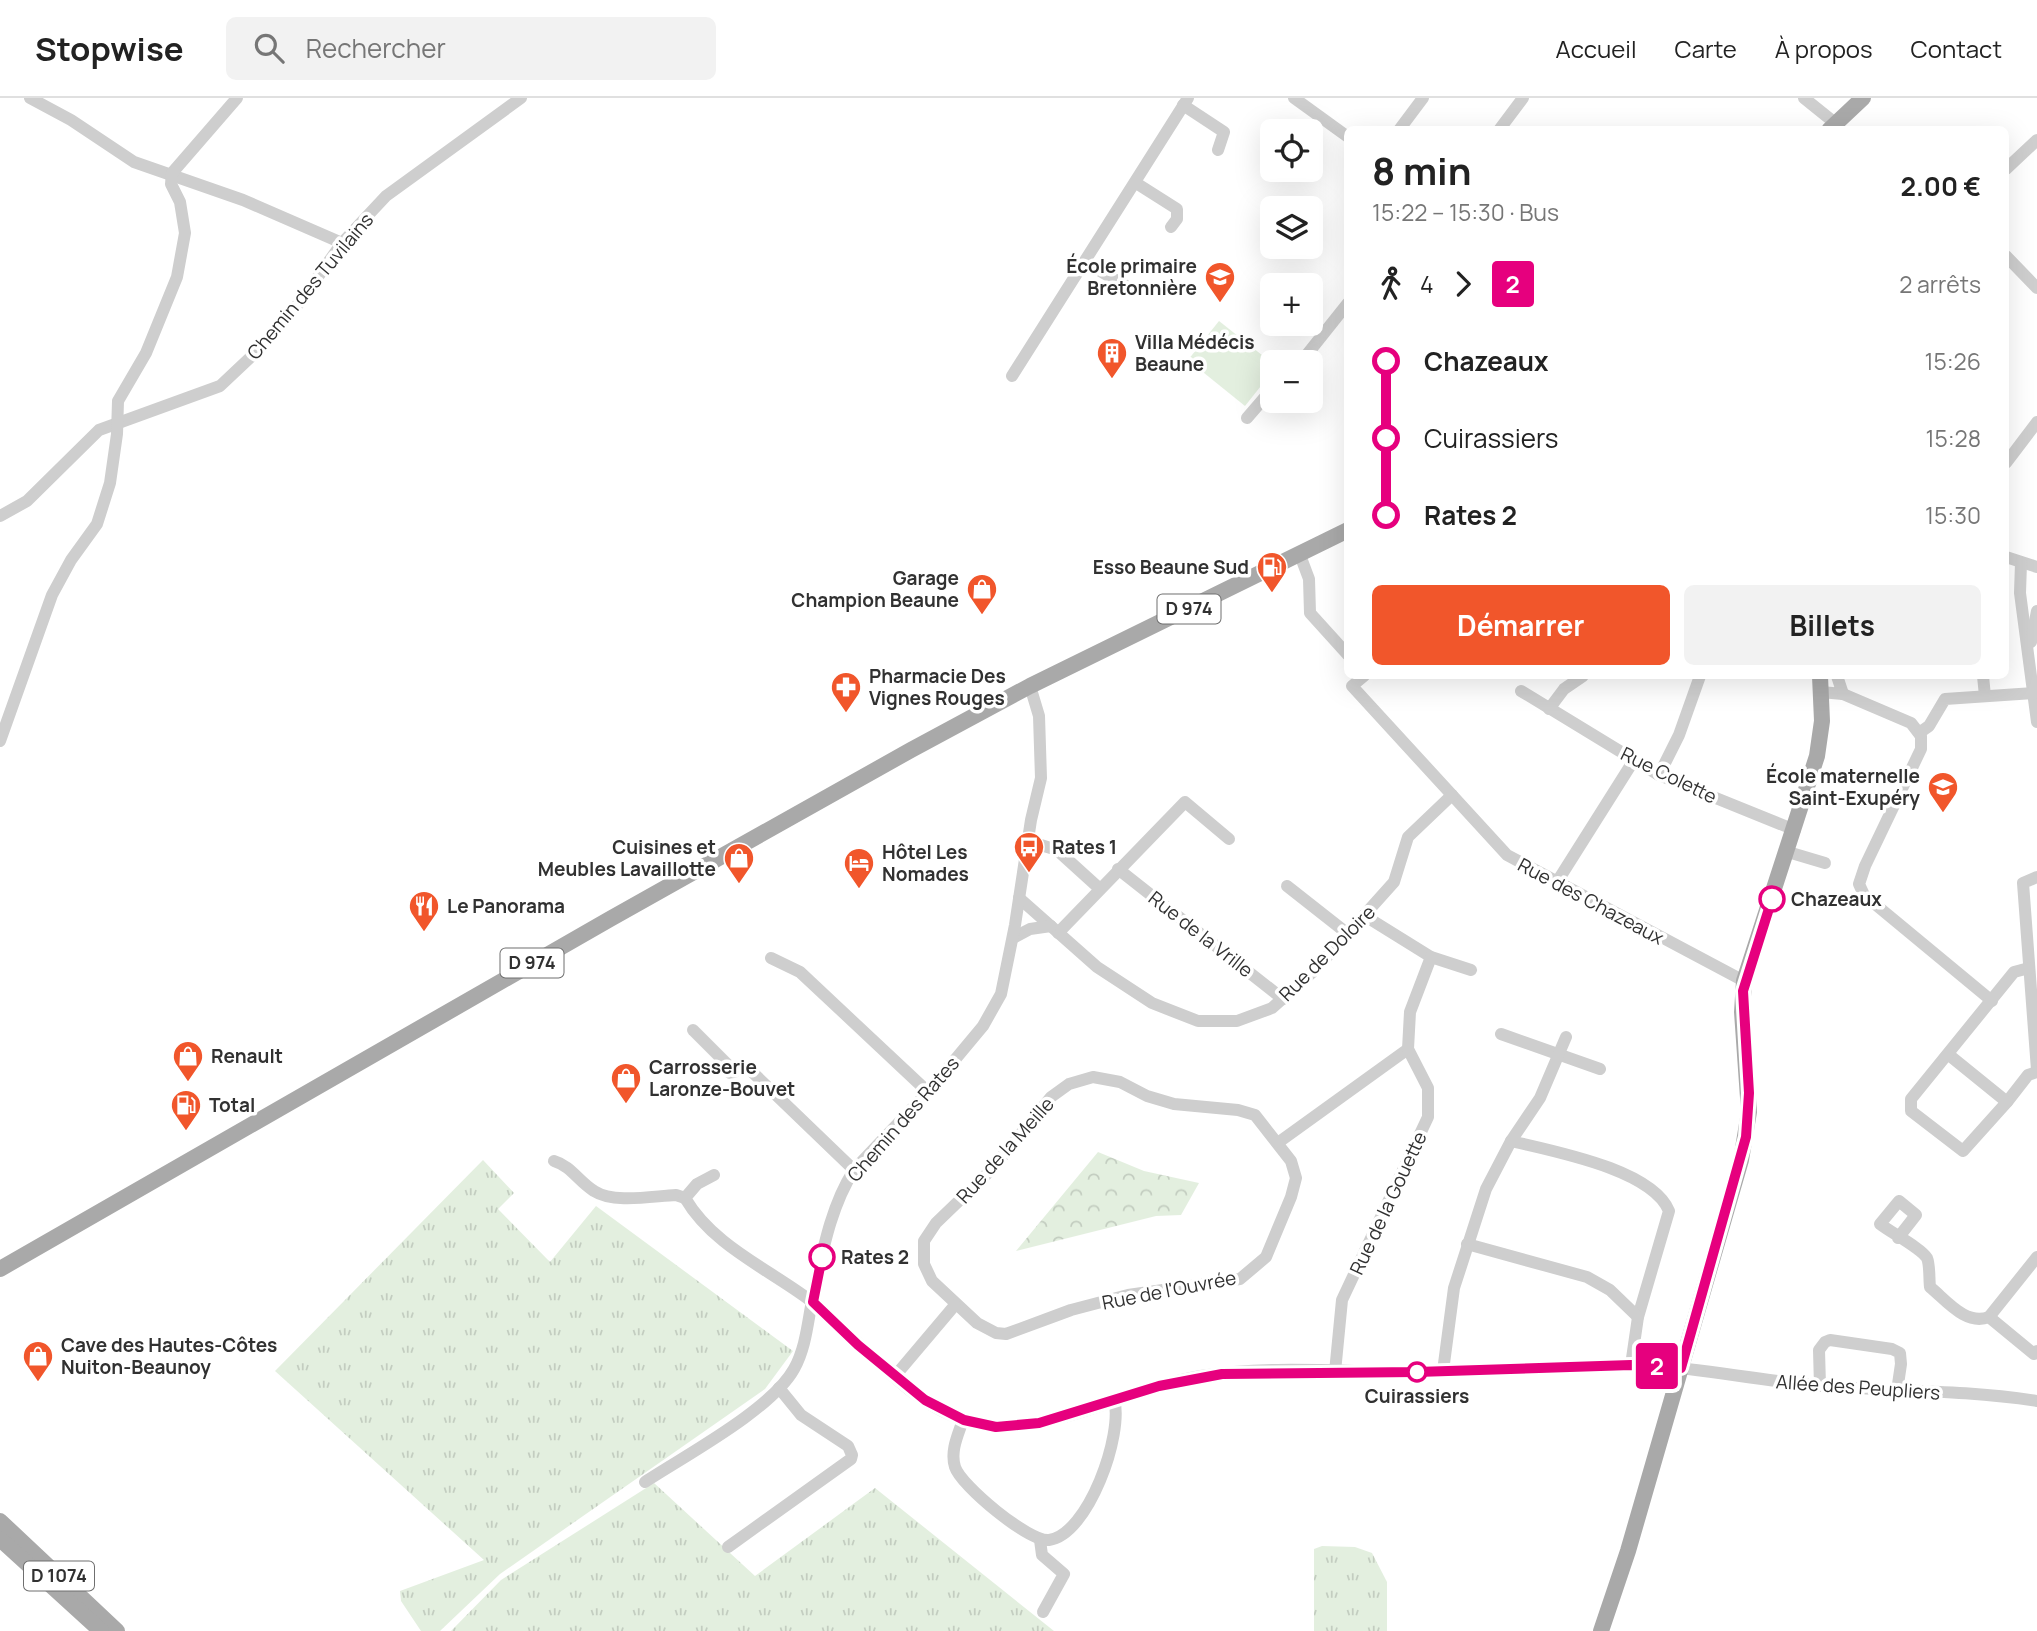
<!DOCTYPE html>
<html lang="fr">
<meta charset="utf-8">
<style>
:root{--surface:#fff;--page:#f2f2f2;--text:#222;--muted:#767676;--line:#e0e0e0;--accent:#f1562b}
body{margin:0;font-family:Manrope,sans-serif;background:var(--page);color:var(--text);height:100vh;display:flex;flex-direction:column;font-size:26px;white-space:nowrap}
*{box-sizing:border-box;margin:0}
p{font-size:23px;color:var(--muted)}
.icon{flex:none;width:38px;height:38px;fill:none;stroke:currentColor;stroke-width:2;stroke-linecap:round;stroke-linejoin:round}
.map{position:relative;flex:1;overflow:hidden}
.drawer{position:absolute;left:1344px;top:28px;width:665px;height:553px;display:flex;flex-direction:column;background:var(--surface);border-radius:10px;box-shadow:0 7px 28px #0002}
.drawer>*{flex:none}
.badge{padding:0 14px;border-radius:5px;font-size:24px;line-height:46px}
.tools{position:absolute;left:1260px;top:21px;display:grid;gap:14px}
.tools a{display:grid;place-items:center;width:63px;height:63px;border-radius:10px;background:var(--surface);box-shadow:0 7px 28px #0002;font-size:35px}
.map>.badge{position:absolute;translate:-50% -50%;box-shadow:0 0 0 4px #fff}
.legs{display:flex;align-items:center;gap:10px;height:77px;padding:0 28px;font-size:23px}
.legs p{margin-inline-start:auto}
.overview{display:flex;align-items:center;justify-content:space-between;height:119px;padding:0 28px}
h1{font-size:38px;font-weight:700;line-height:52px}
.primary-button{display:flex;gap:14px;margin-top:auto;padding:14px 28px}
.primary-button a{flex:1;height:80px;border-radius:10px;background:var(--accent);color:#fff;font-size:28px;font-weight:700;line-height:80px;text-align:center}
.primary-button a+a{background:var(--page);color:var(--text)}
ul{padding:0 28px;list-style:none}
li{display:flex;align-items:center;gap:24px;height:77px;font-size:26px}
li i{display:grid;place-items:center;width:10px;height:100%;margin:0 9px;background:currentColor}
li i::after{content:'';width:18px;height:18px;margin:-9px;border:5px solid;border-radius:50%;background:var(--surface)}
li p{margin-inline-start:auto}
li:first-child i{background:linear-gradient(#0000 50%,currentColor 0)}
li:last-child i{background:linear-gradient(currentColor 50%,#0000 0)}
header{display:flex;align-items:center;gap:42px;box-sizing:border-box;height:98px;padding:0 35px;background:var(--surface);border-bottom:2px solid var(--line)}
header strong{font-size:33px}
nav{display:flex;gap:38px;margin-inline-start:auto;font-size:24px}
.search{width:490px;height:63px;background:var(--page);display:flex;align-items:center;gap:18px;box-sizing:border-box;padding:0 24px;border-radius:10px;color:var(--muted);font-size:26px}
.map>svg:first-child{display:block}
</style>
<header>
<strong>Stopwise</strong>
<div class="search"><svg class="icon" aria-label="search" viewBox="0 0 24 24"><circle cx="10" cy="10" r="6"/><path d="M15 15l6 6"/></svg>Rechercher</div>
<nav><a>Accueil</a><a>Carte</a><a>À propos</a><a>Contact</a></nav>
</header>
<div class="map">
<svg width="2037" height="1533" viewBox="0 0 2037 1533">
<defs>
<pattern id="grass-tufts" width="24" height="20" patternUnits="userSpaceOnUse" patternTransform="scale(1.75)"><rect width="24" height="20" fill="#e3efdf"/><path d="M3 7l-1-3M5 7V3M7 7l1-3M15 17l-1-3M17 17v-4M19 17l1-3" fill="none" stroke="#c3cdc0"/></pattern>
<pattern id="forest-crowns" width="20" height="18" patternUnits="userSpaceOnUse" patternTransform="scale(1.75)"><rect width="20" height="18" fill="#e3efdf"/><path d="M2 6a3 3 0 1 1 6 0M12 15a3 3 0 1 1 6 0" fill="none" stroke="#c3cdc0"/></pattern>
</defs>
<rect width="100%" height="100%" fill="#fff"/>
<g fill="url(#grass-tufts)">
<path d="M 483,1062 L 514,1095 L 498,1111 L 550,1164 L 596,1108 L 793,1253 L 765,1291 L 500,1476 L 440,1533 L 421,1533 L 401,1503 L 400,1493 L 484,1462 L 275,1273 Z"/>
<path d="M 654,1385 L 755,1478 L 875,1390 L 1054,1533 L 451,1533 L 501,1482 Z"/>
<path d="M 1322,1448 L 1355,1449 L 1372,1455 L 1387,1484 L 1387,1533 L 1314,1533 L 1314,1451 Z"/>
</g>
<path fill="url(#forest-crowns)" d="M 1098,1054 L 1144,1073 L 1199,1085 L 1181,1117 L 1156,1118 L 1016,1153 Z"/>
<path fill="#e3efdf" d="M 1219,223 L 1272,265 L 1272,274 L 1245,308 L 1188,262 Z"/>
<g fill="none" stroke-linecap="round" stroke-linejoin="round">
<g stroke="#cecece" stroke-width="12">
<path d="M 30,0 L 71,22 L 134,64 L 243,102 L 342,145"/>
<path d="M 1294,0 L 1348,39"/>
<path d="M 1804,0 L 1835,25"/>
<path d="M 1183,7 L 1224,34 L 1218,52"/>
<path d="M 1399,32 L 1423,0"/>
<path d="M 1499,32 L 1523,0"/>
<path d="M 2006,71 L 2037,42"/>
<path d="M 1136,85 L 1177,111 L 1177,121 L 1171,129"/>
<path d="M 2006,158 L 2037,190"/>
<path d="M 1085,164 L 1131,191"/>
<path d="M 1301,264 L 1348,205"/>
<path d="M 1012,278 L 1188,0"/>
<path d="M 1247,320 L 1272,291"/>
<path d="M 2006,365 L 2037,324"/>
<path d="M 0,418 L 27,403 L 99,332 L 220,288 L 255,255 L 300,204 L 342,145 L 386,98 L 521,0"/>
<path d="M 1300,457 L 1309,481 L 1310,515 L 1348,557"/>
<path d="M 2006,459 L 2037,469"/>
<path d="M 2021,465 L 2020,495 L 2037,624"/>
<path d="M 2031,544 L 2037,513"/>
<path d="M 1364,578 L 1352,588 L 1507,757 L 1744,883"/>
<path d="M 1983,578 L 1985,598"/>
<path d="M 1521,593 L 1659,677 L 1795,732"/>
<path d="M 1821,594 L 1843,596 L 1837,578"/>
<path d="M 1843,596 L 1911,625 L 1921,638 L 1921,651 L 1865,768 L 1859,786 L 1864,797 L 1992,903"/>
<path d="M 1549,611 L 1564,591 L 1583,578"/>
<path d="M 1919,635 L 1929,628 L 1945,601 L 2034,595"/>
<path d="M 0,643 L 52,497 L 71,462 L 97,426 L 110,385 L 117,336 L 118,303 L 146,255 L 177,179 L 185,135 L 180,104 L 171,86 L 172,75 L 237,0"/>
<path d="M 1659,677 L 1679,637 L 1700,578"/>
<path d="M 1028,743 L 1057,752 L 1100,791"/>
<path d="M 1788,754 L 1825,765"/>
<path d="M 1118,771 L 1283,901"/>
<path d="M 2037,779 L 2023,785 L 2037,972"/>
<path d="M 1557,784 L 1634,662"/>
<path d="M 1287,788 L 1348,836"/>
<path d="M 1019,800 L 1097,869 L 1152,905 L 1198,923 L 1237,923 L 1272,910 L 1316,871 L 1394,784 L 1408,739 L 1452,697"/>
<path d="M 1365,818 L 1431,859 L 1471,872"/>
<path d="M 1058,835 L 1185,704 L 1229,741"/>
<path d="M 1013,840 L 1030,831 L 1051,828"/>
<path d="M 771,860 L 800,874 L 928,994"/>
<path d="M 693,932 L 733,972"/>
<path d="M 1501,936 L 1600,971"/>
<path d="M 1949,957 L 2007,1004 L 2028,977 L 2037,974"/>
<path d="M 730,975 L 748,970 L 854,1072"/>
<path d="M 1093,979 L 1120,984 L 1147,998 L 1174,1006 L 1238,1012 L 1255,1017 L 1291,1063 L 1296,1080 L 1291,1099 L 1266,1159 L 1240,1181 L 1128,1197 L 1071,1212 L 1006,1236 L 996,1235 L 977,1225 L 932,1183 L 924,1166 L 924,1143 L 936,1125 L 992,1071 L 1051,999 L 1069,986 Z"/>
<path d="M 2007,1004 L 1963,1053 L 1911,1013 L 1911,1001 L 2014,874 L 2029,870"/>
<path d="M 1511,1043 C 1552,1053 1652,1071 1669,1113 L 1638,1219 L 1631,1267"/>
<path d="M 1279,1044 L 1408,951"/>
<path d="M 554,1063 C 571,1068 579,1084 594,1093 C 614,1106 653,1098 676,1097 L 685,1100"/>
<path d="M 714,1077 L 697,1086 L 685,1100 C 713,1148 769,1171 811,1203 C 867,1245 912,1317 986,1327 C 1052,1337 1134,1289 1201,1278 C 1270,1267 1344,1274 1413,1274 C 1492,1274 1572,1268 1651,1267 C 1708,1272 1765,1283 1822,1288 C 1893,1293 1966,1292 2037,1303"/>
<path d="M 1898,1140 L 1916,1117 L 1899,1103 L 1880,1126 C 1890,1134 1921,1150 1927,1160 C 1930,1167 1929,1181 1930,1189 C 1947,1203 1966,1228 1989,1219"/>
<path d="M 1467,1146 L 1587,1179 L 1610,1192 L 1638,1219"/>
<path d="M 1989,1219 L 2037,1159"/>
<path d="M 1989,1219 L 2034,1256 L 2037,1253"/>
<path d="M 1443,1273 L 1454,1190 L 1486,1091 L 1511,1043 L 1540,1000 L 1566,939"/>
<path d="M 1335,1274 L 1342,1202 L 1428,1019 L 1428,990 L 1408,951 L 1410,914 L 1431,859"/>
<path d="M 895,1278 L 955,1207"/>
<path d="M 1820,1288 L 1819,1252 L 1825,1244 L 1830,1242 L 1892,1251 L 1900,1255 L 1901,1266 L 1897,1293"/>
<path d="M 963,1322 C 958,1337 950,1353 955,1369 C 961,1388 1029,1444 1049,1442 C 1088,1437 1124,1336 1114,1301"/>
<path d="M 645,1384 C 686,1357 771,1312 794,1271 C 807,1248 808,1219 814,1193 C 823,1152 831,1108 854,1072 L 928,994 L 983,928 L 1001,896 L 1015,827 L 1031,722 L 1041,680 L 1039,618 L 1030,588"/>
<path d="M 1040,1442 L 1042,1457 L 1064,1476 L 1043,1514"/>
<path d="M 728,1449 L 851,1361 L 852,1357 L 848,1348 L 801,1317 L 779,1290"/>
</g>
<g stroke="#a9a9a9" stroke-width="16">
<path d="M 1829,32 L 1863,0"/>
<path d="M 0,1171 L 610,821 L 911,652 L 1030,588 L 1348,432"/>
<path d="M 0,1423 L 117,1533"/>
<path d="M 0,1441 L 101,1533"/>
<path d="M 1601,1533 L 1628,1453 L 1741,1062 L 1749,1014 L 1742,914 L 1744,883 L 1817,658 L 1822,623 L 1820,578"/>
</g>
</g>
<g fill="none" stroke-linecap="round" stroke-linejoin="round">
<g stroke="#fff" stroke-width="16">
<path id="line-1" d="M 822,1159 L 813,1204 L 858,1247 L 925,1302 L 964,1322 L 996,1329 L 1039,1325 L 1159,1288 L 1222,1276 L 1417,1274 L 1631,1267 L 1681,1270 L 1746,1039 L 1749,995 L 1743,893 L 1772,801"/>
</g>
<use href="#line-1" stroke="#e6007e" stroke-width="10"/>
</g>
<defs>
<g id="school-pin" transform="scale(1.575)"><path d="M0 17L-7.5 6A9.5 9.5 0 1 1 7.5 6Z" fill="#f1562b" stroke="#fff"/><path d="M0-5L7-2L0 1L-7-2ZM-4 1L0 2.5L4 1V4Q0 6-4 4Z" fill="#fff"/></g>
<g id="building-pin" transform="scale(1.575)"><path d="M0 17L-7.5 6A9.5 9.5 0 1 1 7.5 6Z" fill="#f1562b" stroke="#fff"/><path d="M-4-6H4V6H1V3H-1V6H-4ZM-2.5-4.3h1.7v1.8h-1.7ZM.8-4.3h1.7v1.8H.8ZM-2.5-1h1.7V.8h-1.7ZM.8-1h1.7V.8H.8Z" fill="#fff"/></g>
<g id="fuel-pin" transform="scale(1.575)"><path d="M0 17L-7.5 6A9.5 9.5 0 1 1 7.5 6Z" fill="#f1562b" stroke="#fff"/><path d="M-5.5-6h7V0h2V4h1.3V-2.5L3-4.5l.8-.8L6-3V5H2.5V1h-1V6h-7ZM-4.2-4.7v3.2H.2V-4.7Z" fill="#fff"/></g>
<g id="shop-pin" transform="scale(1.575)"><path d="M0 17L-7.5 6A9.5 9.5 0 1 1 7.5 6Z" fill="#f1562b" stroke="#fff"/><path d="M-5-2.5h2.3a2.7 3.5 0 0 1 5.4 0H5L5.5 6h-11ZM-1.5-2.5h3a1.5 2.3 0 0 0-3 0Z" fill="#fff"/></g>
<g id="pharmacy-pin" transform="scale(1.575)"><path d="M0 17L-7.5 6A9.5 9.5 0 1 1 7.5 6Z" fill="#f1562b" stroke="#fff"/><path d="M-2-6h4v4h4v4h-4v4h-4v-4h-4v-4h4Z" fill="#fff"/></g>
<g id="bus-pin" transform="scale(1.575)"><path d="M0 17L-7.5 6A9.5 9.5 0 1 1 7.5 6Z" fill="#f1562b" stroke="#fff"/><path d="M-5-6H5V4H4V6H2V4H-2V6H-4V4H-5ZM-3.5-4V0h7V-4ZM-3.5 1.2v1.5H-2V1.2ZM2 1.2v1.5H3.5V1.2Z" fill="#fff"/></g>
<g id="hotel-pin" transform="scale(1.575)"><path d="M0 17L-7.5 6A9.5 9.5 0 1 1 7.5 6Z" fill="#f1562b" stroke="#fff"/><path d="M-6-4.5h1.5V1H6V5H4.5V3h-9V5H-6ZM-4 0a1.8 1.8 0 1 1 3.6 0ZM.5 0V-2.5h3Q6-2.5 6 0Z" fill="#fff"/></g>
<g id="restaurant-pin" transform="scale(1.575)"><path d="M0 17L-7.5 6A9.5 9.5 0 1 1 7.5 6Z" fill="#f1562b" stroke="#fff"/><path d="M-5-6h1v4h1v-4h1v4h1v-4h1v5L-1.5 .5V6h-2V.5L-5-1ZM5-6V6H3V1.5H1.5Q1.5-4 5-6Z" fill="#fff"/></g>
</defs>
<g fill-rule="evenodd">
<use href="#school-pin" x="1220" y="179"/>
<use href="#building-pin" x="1112" y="255"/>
<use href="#fuel-pin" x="1272" y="469"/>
<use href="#shop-pin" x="982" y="491"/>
<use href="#pharmacy-pin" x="846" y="589"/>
<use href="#school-pin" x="1943" y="689"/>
<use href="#bus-pin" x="1029" y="749"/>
<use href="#shop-pin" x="739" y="760"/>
<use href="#hotel-pin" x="859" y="765"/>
<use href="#restaurant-pin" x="424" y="808"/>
<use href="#shop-pin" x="188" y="958"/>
<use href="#shop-pin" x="626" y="980"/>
<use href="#fuel-pin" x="186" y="1007"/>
<use href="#shop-pin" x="38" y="1258"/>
</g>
<g fill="#fff" stroke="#e6007e" stroke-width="3.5">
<circle cx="1772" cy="801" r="12"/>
<circle cx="822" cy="1159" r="12"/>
<circle cx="1417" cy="1274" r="9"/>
</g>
<g text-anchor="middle" stroke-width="7" stroke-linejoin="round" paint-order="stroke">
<g fill="#fff" stroke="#6f6f6f" stroke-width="2">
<rect x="1157.5" y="496.5" width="63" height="29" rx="5"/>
<rect x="500.5" y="850.5" width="63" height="29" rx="5"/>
<rect x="24" y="1463.5" width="70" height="29" rx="5"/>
</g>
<g font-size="18" font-weight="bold" fill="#313131">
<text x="1189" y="517">D 974</text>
<text x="532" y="871">D 974</text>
<text x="59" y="1484">D 1074</text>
</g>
<g font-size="19" font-weight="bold" fill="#313131" stroke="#fff" text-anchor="start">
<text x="1197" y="175" text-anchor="end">École primaire<tspan x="1197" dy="22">Bretonnière</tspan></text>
<text x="1135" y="251">Villa Médécis<tspan x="1135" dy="22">Beaune</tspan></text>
<text x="1249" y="476" text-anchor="end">Esso Beaune Sud</text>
<text x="959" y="487" text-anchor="end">Garage<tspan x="959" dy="22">Champion Beaune</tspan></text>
<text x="869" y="585">Pharmacie Des<tspan x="869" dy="22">Vignes Rouges</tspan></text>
<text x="1920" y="685" text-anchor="end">École maternelle<tspan x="1920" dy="22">Saint-Exupéry</tspan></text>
<text x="716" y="756" text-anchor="end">Cuisines et<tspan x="716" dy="22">Meubles Lavaillotte</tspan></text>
<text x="1052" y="756">Rates 1</text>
<text x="882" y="761">Hôtel Les<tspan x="882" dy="22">Nomades</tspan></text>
<text x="447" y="815">Le Panorama</text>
<text x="211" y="965">Renault</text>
<text x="649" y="976">Carrosserie<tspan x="649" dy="22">Laronze-Bouvet</tspan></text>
<text x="209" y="1014">Total</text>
<text x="61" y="1254">Cave des Hautes-Côtes<tspan x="61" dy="22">Nuiton-Beaunoy</tspan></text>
</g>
<g font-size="19" fill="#313131" stroke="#fff">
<text transform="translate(310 188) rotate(-50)" y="7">Chemin des Tuvilains</text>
<text transform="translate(1669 677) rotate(26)" y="7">Rue Colette</text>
<text transform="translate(1591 803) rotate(28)" y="7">Rue des Chazeaux</text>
<text transform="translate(1201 836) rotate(38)" y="7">Rue de la Vrille</text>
<text transform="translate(1327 855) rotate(-45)" y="7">Rue de Doloire</text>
<text transform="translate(903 1021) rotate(-49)" y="7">Chemin des Rates</text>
<text transform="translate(1005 1052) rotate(-48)" y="7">Rue de la Meille</text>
<text transform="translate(1388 1105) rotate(-65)" y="7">Rue de la Gouette</text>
<text transform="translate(1169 1192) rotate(-11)" y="7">Rue de l'Ouvrée</text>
<text transform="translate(1858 1289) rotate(4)" y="7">Allée des Peupliers</text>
</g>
<g font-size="19" font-weight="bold" fill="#313131" stroke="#fff" text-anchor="start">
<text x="1791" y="808">Chazeaux</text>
<text x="841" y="1166">Rates 2</text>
<text x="1417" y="1305" text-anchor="middle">Cuirassiers</text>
</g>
</g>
</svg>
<div class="tools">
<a><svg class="icon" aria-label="locate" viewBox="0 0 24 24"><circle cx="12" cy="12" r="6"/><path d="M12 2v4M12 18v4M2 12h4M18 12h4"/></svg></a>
<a><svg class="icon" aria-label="layers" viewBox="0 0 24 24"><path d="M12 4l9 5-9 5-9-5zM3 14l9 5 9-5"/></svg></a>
<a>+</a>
<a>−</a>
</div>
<b class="badge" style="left:1657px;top:1268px;background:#e6007e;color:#fff">2</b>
<section class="drawer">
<div class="overview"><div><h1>8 min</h1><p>15:22 – 15:30 · Bus</p></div><b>2.00 €</b></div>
<div class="legs"><svg class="icon" aria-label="walk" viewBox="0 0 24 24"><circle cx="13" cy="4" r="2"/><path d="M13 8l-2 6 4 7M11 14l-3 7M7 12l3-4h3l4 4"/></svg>4<svg class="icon" aria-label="forward" viewBox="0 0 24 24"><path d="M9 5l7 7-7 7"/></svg><b class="badge" style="background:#e6007e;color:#fff">2</b><p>2 arrêts</p></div>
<ul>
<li><i style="color:#e6007e"></i><b>Chazeaux</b><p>15:26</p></li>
<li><i style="color:#e6007e"></i><span>Cuirassiers</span><p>15:28</p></li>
<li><i style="color:#e6007e"></i><b>Rates 2</b><p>15:30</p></li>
</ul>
<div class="primary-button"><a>Démarrer</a><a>Billets</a></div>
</section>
</div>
